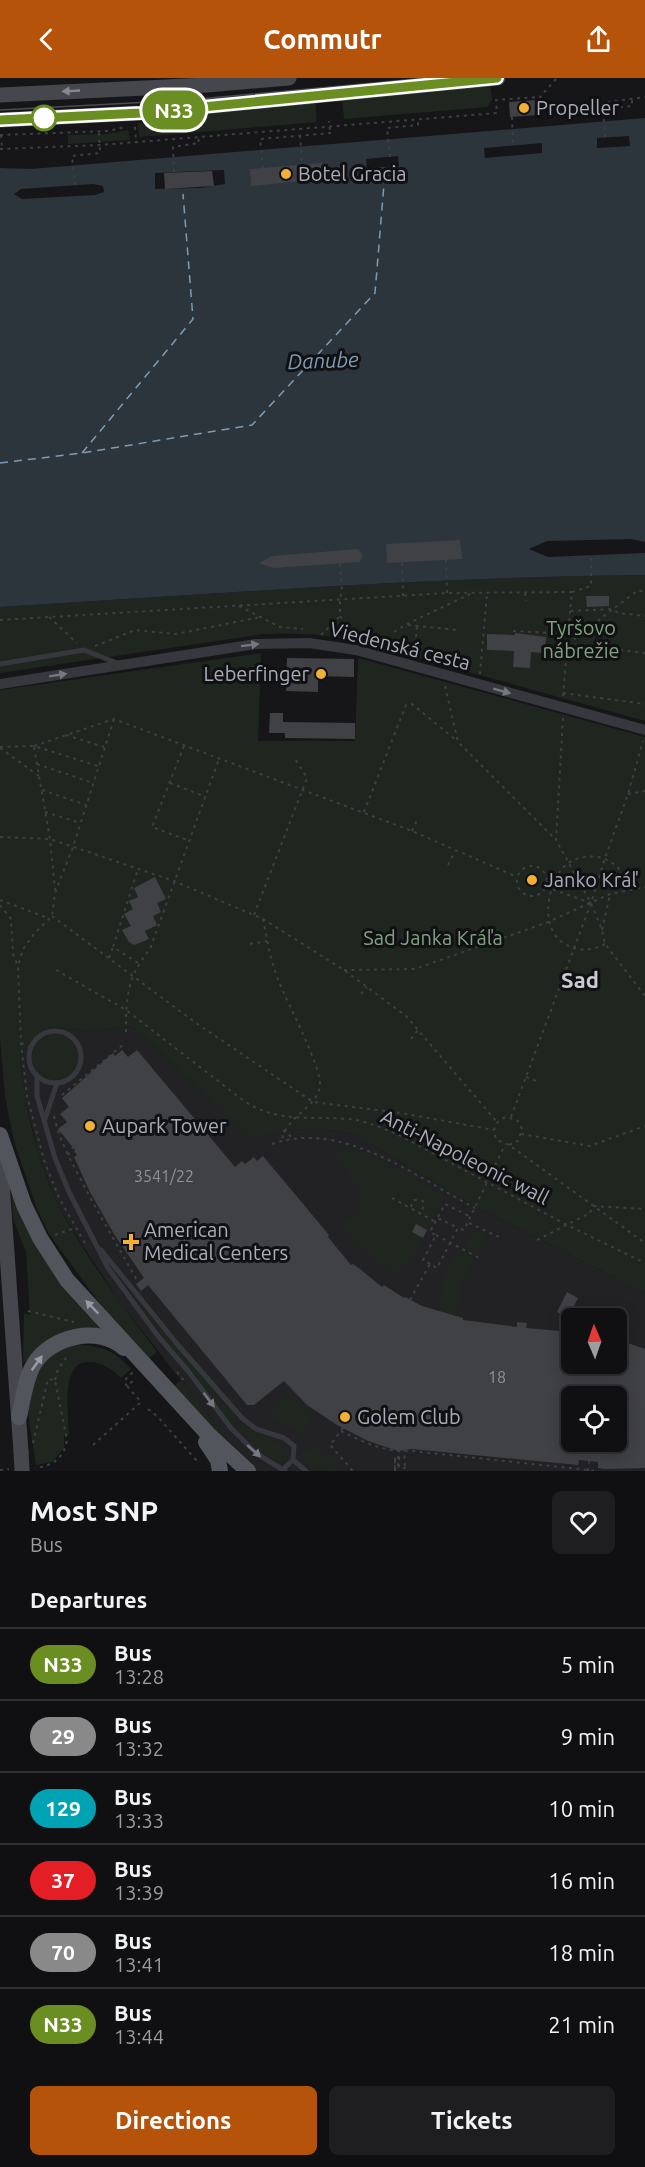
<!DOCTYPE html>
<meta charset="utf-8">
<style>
:root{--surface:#101012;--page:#1e1e20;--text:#f1f3f6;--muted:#9c9d9f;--line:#303032;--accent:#b45309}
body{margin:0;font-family:Ubuntu,sans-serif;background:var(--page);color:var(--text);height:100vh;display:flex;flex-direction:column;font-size:22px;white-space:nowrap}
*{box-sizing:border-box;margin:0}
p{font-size:20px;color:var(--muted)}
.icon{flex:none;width:33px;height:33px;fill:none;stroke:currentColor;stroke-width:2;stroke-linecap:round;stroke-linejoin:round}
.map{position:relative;height:1393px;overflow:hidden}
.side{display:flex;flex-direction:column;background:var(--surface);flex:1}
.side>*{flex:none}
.badge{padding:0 12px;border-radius:20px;font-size:21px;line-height:39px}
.needle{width:39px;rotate:358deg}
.fabs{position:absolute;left:561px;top:1230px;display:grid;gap:12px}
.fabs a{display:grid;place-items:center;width:66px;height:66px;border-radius:9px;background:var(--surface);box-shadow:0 3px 15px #0003,0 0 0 2px var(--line);font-size:30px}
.map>.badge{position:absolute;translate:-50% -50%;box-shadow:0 0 0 3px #fff}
h2{padding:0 30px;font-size:22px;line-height:54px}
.round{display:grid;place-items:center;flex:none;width:63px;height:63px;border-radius:9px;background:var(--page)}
.head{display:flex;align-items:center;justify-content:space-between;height:102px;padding:0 30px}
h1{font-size:28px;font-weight:600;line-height:45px}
.action{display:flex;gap:12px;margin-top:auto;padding:12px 30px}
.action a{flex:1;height:69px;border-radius:9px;background:var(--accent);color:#fff;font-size:24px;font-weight:600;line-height:69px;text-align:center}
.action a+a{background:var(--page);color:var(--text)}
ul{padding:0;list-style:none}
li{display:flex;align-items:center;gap:18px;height:72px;padding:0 30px;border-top:2px solid var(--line)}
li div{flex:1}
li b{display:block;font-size:22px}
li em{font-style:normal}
li .badge{min-width:66px;font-weight:700;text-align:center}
header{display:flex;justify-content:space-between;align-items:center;height:78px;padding:0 30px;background:var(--accent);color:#fff;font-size:27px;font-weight:600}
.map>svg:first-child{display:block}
</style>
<header><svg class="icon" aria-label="back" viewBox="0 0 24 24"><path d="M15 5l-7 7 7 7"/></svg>Commutr<svg class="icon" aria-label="share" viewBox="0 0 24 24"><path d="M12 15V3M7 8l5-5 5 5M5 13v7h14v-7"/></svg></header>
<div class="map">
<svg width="645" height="1393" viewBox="0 0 645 1393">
<rect width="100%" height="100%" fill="#161618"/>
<path fill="#222225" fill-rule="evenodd" d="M 131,948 L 149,962 L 251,1060 L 283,1052 L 318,1051 L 354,1056 L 476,1129 L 645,1215 L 645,1393 L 257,1393 L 226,1360 L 119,1223 L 72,1151 L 56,1122 L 39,1078 L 24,1016 L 20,976 L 35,958 L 45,952 L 54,950 L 93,953 ZM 572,1240 L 616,1240 L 616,1286 L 572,1286 ZM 572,1318 L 616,1318 L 616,1364 L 572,1364 Z"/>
<g fill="#1e261f">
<path d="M 490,6 L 492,21 L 488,29 L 344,41 L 342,19 Z"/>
<path d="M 315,22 L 317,44 L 139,59 L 138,45 L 223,31 Z"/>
<path d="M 128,52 L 130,62 L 68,66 L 68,57 L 108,56 Z"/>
<path d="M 645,497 L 645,643 L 415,579 L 414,577 C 365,562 316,553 264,556 L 0,595 L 0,529 C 215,516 430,499 645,497 Z"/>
<path d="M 261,575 L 258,663 L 355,663 L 358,580 L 645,659 L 645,1215 L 476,1129 L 354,1056 L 318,1051 L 283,1052 L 251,1061 L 149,962 L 131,948 L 93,953 L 54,950 L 45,952 L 35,958 L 20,976 C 24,1026 35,1076 56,1122 C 81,1174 123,1228 157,1274 L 147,1282 L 106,1234 L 49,1156 L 37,1131 L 14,1064 L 5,1019 L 0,960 L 0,612 Z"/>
<circle cx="55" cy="979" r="23"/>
<path d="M 345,1068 L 371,1077 L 445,1118 L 409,1185 L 396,1196 L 362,1171 L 340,1147 L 359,1133 L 361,1112 L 334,1077 Z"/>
<path d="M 11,1109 L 103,1253 L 33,1278 L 23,1285 L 24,1235 L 30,1237 L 26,1174 L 13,1141 Z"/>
<path d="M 475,1152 L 487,1156 L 476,1177 L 464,1171 Z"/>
<path d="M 459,1171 L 475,1179 L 461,1203 L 457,1238 L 439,1235 L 443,1200 Z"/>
<path d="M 129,1209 L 237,1341 L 231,1346 L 163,1259 L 128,1211 Z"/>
<path d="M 74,1266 C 102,1269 112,1270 131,1291 L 121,1300 C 111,1290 102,1284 88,1284 C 60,1284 69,1337 69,1357 L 64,1357 L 64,1370 L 52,1384 L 36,1387 L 29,1343 L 28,1324 L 33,1296 L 51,1277 Z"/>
<path d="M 181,1302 L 226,1360 L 257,1393 L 253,1393 L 171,1310 Z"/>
<path d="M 282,1319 L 291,1319 L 311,1337 L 309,1345 L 302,1359 C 293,1346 281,1348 270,1338 Z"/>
<path d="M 241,1345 L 284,1368 L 290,1376 L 287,1382 L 284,1385 C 263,1379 249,1363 235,1348 Z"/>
<path d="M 316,1367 L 338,1386 L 338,1393 C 317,1393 311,1393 299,1376 L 308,1373 Z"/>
</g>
<path fill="#2c353c" d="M 645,40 L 645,497 C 430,499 215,516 0,529 L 0,90 L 31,91 Z"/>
<g fill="#161618">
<path d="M 629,58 L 630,68 L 597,70 L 597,60 Z"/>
<path d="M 542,65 L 542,75 L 485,80 L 484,70 Z"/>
<path d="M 398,78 L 399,88 L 367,90 L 366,81 Z"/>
<path d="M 224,92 L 225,106 L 201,110 L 155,111 L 155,95 Z"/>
<path d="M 93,106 L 103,108 L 104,114 L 95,117 L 22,121 L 14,116 L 21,111 Z"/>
<path d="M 631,461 L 645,464 L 645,475 L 548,479 L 529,471 L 547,463 Z"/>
</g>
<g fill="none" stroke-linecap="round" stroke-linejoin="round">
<g stroke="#7f9bb3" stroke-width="1.5" stroke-dasharray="8 6" stroke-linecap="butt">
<path d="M 82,375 L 193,241 L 183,116"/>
<path d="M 0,385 L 82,375 L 252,347 L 375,215 L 385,94"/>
</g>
</g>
<g fill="#404145" fill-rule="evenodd">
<path d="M 537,22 L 538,37 L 510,39 L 509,24 Z"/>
<path d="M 322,85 L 323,101 L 251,108 L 250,91 Z"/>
<path d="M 212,93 L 214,108 L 165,111 L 164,95 Z"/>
<path d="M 460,462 L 462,481 L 387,485 L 386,466 Z"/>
<path d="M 358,471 L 363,477 L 360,484 L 273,490 L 259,485 L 272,478 Z"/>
<path d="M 586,518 L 609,518 L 609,528 L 587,529 Z"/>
<path d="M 515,555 L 546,559 L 545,575 L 531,574 L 530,590 L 513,589 L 514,573 L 487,572 L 487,556 L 515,557 Z"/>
<path d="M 287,580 L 354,581 L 354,599 L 318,598 L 318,614 L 286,613 Z"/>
<path d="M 270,635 L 283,635 L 283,644 L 355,645 L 355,661 L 285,660 L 285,655 L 269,655 Z"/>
<path d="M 155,799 L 166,821 L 157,825 L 161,834 L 153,838 L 157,847 L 145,853 L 149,861 L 134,867 L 129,864 L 122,852 L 131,848 L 124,836 L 133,831 L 129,823 L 138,819 L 134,810 Z"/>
<path d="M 122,972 L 128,979 L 137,972 L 235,1089 L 242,1083 L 245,1086 L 254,1079 L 257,1083 L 263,1078 L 329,1157 L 328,1159 L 351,1187 L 353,1186 L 360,1191 L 382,1209 L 384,1207 L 404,1220 L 405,1219 L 422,1228 L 463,1240 L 463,1242 L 517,1249 L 517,1244 L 527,1245 L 526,1250 L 572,1254 L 572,1286 L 616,1286 L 616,1261 L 645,1271 L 645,1390 L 605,1391 L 598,1390 L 598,1384 L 579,1382 L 578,1387 L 412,1371 L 398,1373 L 368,1363 L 337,1347 L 307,1327 L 284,1303 L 254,1327 L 247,1327 L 148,1207 L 141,1213 L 136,1206 L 144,1200 L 114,1156 L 90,1114 L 74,1079 L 77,1077 L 74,1073 L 75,1072 L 58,1051 L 67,1044 L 60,1036 L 69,1029 L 62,1020 L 113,975 L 115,978 ZM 572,1318 L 616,1318 L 616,1364 L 572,1364 Z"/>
<path d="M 416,1146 L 427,1152 L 423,1160 L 412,1154 Z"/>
<path d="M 567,1214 L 578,1220 L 568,1240 L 557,1234 Z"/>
</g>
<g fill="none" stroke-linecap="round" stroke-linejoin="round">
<g stroke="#3d3f44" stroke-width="2" stroke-dasharray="3 4.5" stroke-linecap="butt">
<path d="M 556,1 L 540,19 L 541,33 L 645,19"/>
<path d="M 512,39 L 513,68"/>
<path d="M 135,49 L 136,64"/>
<path d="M 0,57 L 108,53 L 125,49"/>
<path d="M 1,57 L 2,71"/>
<path d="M 300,57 L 302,86"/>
<path d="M 605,59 L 603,31 L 632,28 L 632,21"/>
<path d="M 0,71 L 100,67 L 497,35 L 496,22 L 540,19"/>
<path d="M 390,79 L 387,50 L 418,47 L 418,41"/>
<path d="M 263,90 L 260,61 L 332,55 L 329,49 L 329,43"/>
<path d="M 174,94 L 173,69 L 199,65 L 198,59"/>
<path d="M 75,107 L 72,78 L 100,75 L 99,55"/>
<path d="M 446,482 L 447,515"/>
<path d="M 402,485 L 403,518"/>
<path d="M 340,486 L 342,512 L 340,521 L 340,538 L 357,561"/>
<path d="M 572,514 L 591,508 L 591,478"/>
<path d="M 525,515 L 526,523"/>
<path d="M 239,528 L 280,549 L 303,551"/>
<path d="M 49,539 L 77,565"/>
<path d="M 0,542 L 447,515 L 572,514 L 570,533 L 613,531 L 637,513 L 645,513"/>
<path d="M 408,547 L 457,552"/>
<path d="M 513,553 L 553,555"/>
<path d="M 394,554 L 405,547 L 470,516"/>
<path d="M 321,557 L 340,538"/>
<path d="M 416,559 L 417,548"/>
<path d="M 568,566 L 613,531 L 618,535 L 645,538"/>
<path d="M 568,566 L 645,575"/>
<path d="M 95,568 L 135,552 L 176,556 L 261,539"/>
<path d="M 480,596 L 487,516"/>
<path d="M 445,608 L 458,664 L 556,762"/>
<path d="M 563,615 L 645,626"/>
<path d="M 563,618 L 570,533"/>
<path d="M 563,640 L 556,762 L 591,825 L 602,852 L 605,866 L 645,918"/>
<path d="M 66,657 L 104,669"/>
<path d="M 34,668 L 114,641 L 412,753 L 517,799"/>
<path d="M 184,668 L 152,749 L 190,763"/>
<path d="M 0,669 L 34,668 L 98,688"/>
<path d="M 34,669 L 50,761 L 55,812"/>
<path d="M 0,670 L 39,698"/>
<path d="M 37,686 L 93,705"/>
<path d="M 170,705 L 206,719"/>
<path d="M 42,712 L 86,727"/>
<path d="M 628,716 L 645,713"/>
<path d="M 45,734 L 80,745"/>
<path d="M 364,734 L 406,627 L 412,626 L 457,663"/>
<path d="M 412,753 L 418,740"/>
<path d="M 0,759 L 50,761 L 174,803 L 263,841 L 344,892 L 406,938 L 497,1044"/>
<path d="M 448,787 L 455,773"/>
<circle cx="532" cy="803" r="15"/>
<path d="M 546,809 L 591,825"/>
<path d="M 0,822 L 48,840"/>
<path d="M 0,827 L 11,841 L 13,876 L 18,888"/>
<path d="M 254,837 L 307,700 L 294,679"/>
<path d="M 52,838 L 196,945 L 313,1024 L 401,1035 L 494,1052"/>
<path d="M 263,841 C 267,862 271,884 279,904 C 288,926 321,988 320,1007 C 318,1030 285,1038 282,1063"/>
<path d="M 602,852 L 610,817"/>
<path d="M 250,866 L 267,863"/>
<path d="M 605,866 C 592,873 578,874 565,866 C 541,852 546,816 559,795 C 570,776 600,773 616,788 C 623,794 626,803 630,812"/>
<path d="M 109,880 L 113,869"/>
<path d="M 138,885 L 113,869 L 138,791"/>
<path d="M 56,892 L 126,932 L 244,1023 C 278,1045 309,1038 348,1041 C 365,1042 381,1050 397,1056 L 567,1147 L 645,1185"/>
<path d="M 344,892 L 415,891 L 548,844 L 610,816 L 645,809"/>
<path d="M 361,916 L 367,909"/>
<path d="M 126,954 C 126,919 127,899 150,871 L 219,681"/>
<path d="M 411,961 L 418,952"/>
<path d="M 21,965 L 31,970"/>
<path d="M 526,999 L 539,1004"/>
<path d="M 62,1017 L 124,966"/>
<path d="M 54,1038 C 59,1061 70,1081 81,1102 C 99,1137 119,1170 138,1204"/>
<path d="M 511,1039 L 591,825 L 605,780 L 628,716 L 643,663"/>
<path d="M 283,1052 L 295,1062"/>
<path d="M 521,1056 L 590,1068 L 645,1048"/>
<path d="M 272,1066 C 342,1041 416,1099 475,1130"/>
<path d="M 509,1067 L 518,1063 L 522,1051 L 518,1043 L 507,1039 C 495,1042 491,1052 497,1062 L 509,1067 L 645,1165"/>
<path d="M 68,1077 L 73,1069"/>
<path d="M 147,1097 L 157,1109"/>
<path d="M 392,1120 L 434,1143 L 440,1141 L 458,1150"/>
<path d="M 411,1129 L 414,1122 L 423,1123 L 424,1127 L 421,1135"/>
<path d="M 469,1145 L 499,1159"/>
<path d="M 55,1157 L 75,1150"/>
<path d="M 436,1157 L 481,1181"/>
<path d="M 537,1162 L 590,1135 L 593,1128 L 645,1131"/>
<path d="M 85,1165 L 59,1120 L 44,1082 L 27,1018 L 21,965 L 18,888 L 23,871 L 34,856 L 52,838 L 55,815 L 73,769 L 114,641"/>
<path d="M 238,1171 L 246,1164"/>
<path d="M 237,1186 L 247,1198"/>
<path d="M 430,1186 L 423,1182 L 436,1157 L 430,1154 L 445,1126 L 471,1139"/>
<path d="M 410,1222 L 430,1186 L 437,1190 L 458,1150 L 464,1152 L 505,1067"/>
<path d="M 28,1233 L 74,1244"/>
<path d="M 570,1239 L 573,1240"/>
<path d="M 177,1294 L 185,1304"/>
<path d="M 590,1297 L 591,1286"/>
<path d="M 55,1302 L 58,1291 L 69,1276"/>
<path d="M 127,1308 L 124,1303 L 133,1294"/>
<path d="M 148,1331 L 157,1338 L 196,1382 L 194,1384"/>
<path d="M 550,1345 L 572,1347"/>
<path d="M 550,1347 L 572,1349"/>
<path d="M 343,1350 L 330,1367 L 353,1393"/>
<path d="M 341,1353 C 363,1364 386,1375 412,1373 L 597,1393"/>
<path d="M 33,1365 L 48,1301 L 55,1302 L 67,1362 C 64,1380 53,1388 35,1390"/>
<path d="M 93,1367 L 141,1324 L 127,1308 L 136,1300"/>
<path d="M 0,1392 L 9,1391"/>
<path d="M 395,1393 L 395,1380 L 398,1379 L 398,1390 L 395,1390 L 395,1379 L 399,1379 L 399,1390 L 405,1390 L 404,1393"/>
<path d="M 588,1393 L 589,1383"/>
</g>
<g stroke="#37383d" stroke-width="5">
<path d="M 0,586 L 84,572 L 117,585"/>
<circle cx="55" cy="979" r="26"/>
<path d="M 37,998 L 37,1018 L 55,1080 L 69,1114 L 108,1190 L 158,1258 L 188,1293 L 231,1350 L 257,1376 L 285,1393"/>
<path d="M 45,1041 L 57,1005"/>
<path d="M 101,1172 L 178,1267 L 242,1340 L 256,1351 L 284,1360 L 294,1368 L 293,1382 L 282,1392"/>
<path d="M 293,1382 L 306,1393"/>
</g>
<g stroke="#37383d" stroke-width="10">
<path d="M 172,8 L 188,22 L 202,27"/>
<path d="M 147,32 L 162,23 L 172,8"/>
<path d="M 0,606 L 256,566 L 309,565 L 356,572 L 645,652"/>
</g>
<g stroke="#45474d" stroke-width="15">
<path d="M 0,17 L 207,7 L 289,0"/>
<path d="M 0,42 L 141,35 L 498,0"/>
<path d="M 0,1076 L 21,1374"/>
</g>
<g stroke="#53555c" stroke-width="16">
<path d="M 0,1057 L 24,1127 L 40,1160 L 67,1202 L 208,1356 L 248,1393"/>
<path d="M 19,1339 C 23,1322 25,1301 34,1286 C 51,1258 99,1247 124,1270"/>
<path d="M 206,1364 L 218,1382 L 220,1393"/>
</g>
<path stroke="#4a4c52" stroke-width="1.5" d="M 0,32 L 188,22 L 428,0"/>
<path stroke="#3d3f44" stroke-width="2" stroke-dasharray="3 4.5" stroke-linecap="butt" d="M 404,1370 L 405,1390"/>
<path stroke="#45474d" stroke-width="15" d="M 21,1374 L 22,1393"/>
</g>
<defs><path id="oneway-solid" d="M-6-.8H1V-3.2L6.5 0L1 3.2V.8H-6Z" transform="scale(1.5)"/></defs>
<use fill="#858993" href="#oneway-solid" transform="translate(71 13) rotate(177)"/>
<g fill="#757881">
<use href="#oneway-solid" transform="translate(250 567) rotate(-7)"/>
<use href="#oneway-solid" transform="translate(58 597) rotate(-9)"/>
<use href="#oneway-solid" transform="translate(502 613) rotate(15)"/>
<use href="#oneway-solid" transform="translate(209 1322) rotate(53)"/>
<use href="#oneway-solid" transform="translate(254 1373) rotate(41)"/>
</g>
<g fill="#979ba6">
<use href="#oneway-solid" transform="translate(92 1229) rotate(-134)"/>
<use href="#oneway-solid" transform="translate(37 1285) rotate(-54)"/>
</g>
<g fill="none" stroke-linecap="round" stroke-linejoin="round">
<g stroke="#fff" stroke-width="14">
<path id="line" d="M 0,42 L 141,35 L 497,0"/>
</g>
<use href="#line" stroke="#6b8e23" stroke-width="9"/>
</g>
<g fill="#f2b134" stroke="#111113" stroke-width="2">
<circle cx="524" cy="30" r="6"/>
<circle cx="286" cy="96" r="6"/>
<circle cx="321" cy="596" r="6"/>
<circle cx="532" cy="802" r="6"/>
<circle cx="90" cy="1048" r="6"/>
<path d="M128 1155h6v6h6v6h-6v6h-6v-6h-6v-6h6z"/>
<circle cx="345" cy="1339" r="6"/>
</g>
<circle fill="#fff" stroke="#6b8e23" stroke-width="3" cx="44" cy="40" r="12"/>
<g text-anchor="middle" stroke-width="6" stroke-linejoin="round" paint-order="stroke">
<g font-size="16" fill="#8e929b">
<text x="164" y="1104">3541/22</text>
<text x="497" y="1305">18</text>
</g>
<g font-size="20" fill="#a8adb8" stroke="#111113" text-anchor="start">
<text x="536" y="37">Propeller</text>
<text x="298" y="103">Botel Gracia</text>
<text x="309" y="603" text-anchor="end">Leberfinger</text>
<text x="544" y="809">Janko Kráľ</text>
<text x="102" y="1055">Aupark Tower</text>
<text x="144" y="1159">American<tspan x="144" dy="23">Medical Centers</tspan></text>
<text x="357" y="1346">Golem Club</text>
</g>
<g font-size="20" fill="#7fa381" stroke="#111113">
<text x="581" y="557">Tyršovo<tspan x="581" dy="23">nábrežie</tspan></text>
<text x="433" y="867">Sad Janka Kráľa</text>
</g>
<g font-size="20" fill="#a8adb8" stroke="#111113">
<text transform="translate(400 568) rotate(14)" y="7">Viedenská cesta</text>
<text transform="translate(465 1079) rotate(27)" y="7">Anti-Napoleonic wall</text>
</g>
<g font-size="21" font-style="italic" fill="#7f9bb3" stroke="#111113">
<text transform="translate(323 283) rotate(-2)" y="7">Danube</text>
</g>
<g font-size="22" font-weight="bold" fill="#c9ccd4" stroke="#111113">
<text x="580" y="910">Sad</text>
</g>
</g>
</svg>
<div class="fabs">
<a><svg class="needle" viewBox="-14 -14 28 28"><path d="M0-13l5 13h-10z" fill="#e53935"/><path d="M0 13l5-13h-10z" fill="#9c9d9f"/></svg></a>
<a><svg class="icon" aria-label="locate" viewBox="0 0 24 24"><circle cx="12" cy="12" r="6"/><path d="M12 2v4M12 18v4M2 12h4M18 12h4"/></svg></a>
</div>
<b class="badge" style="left:174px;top:32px;background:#6b8e23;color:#fff">N33</b>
</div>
<section class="side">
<div class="head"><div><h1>Most SNP</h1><p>Bus</p></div><a class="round"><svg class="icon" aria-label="heart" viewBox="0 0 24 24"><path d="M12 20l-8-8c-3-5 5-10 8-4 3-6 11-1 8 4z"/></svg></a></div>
<h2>Departures</h2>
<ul>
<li><span class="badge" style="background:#6b8e23;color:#fff">N33</span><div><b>Bus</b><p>13:28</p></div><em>5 min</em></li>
<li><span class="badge" style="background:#898989;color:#fff">29</span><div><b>Bus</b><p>13:32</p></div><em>9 min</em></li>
<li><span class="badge" style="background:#00a3b4;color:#fff">129</span><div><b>Bus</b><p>13:33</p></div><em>10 min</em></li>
<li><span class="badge" style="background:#e31e24;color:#fff">37</span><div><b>Bus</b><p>13:39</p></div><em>16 min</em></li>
<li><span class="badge" style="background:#898989;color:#fff">70</span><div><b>Bus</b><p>13:41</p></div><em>18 min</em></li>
<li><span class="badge" style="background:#6b8e23;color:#fff">N33</span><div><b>Bus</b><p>13:44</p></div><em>21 min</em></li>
</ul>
<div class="action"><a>Directions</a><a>Tickets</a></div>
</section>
